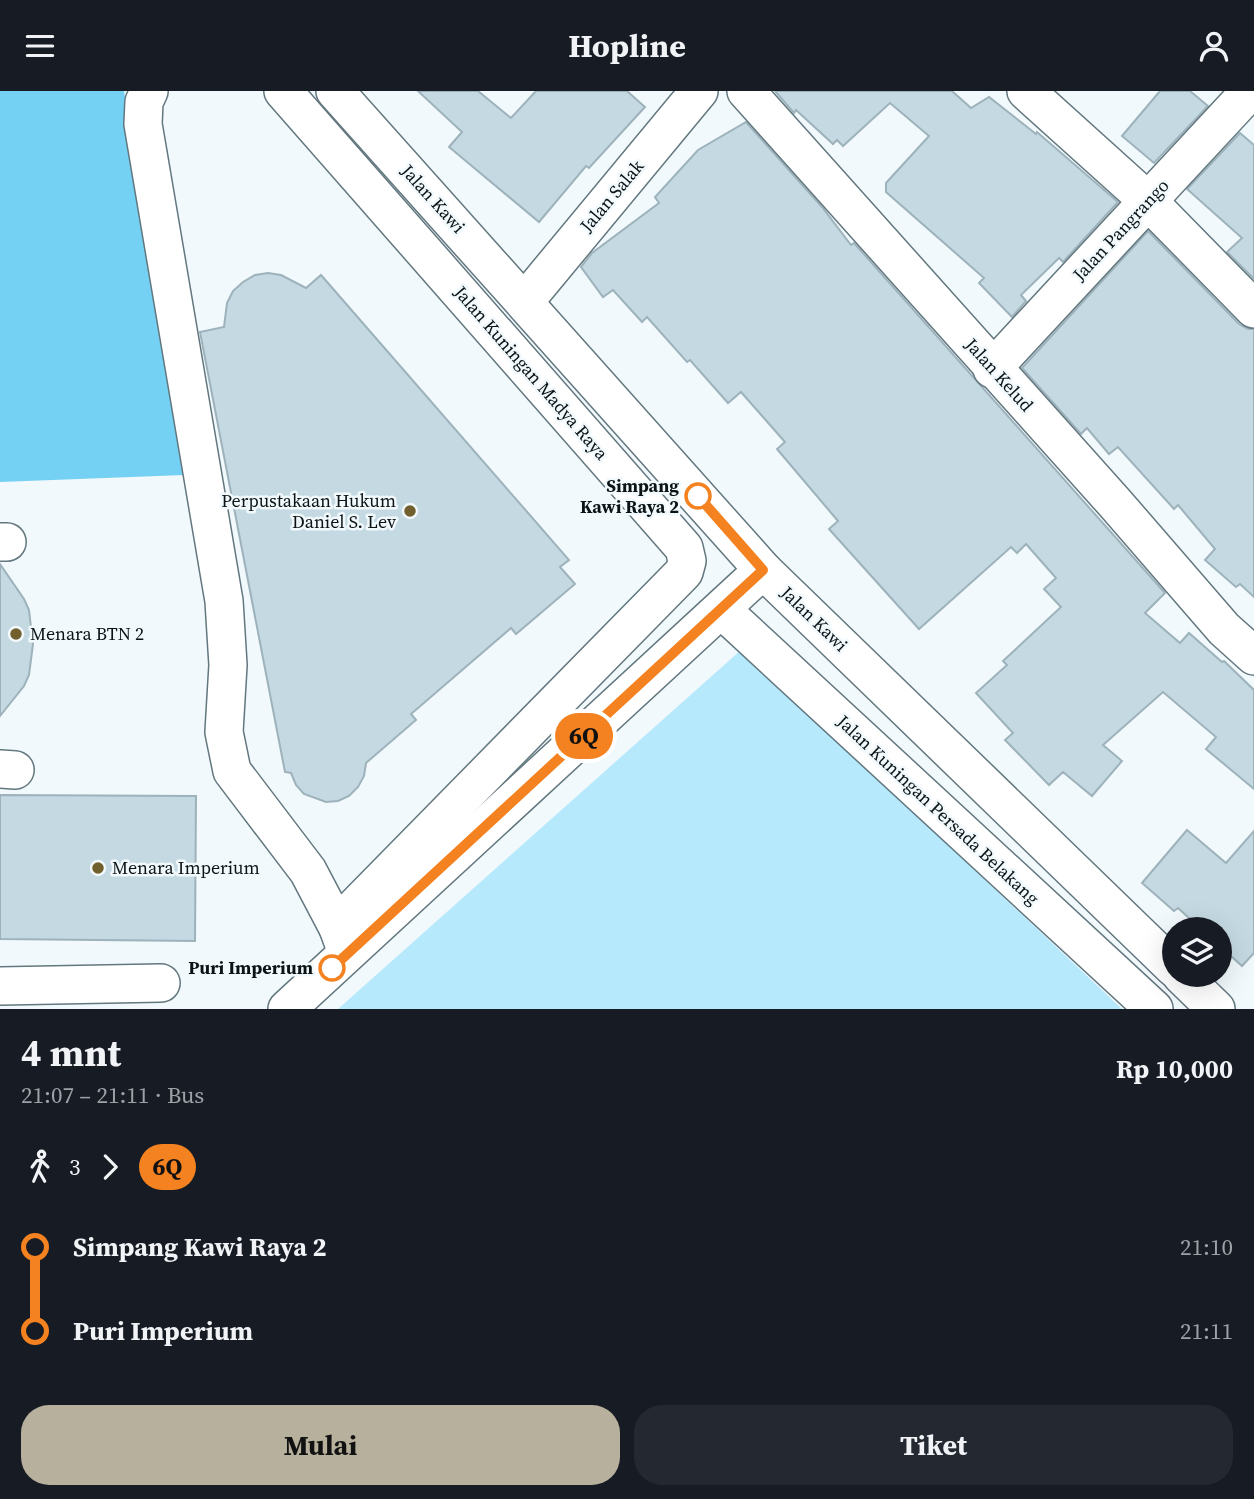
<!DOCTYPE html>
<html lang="id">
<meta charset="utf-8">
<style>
:root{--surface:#171b24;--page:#242831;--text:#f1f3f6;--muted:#9ea1a6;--accent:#b7b09c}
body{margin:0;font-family:"Source Serif 4",serif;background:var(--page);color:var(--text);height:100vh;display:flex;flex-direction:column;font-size:26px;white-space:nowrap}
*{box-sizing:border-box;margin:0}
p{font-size:23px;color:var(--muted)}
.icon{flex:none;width:38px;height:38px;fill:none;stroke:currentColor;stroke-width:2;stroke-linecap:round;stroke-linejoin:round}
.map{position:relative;height:918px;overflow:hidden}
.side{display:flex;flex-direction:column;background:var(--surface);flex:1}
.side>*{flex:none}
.badge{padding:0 14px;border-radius:23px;font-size:24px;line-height:46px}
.tools{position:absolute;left:1162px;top:826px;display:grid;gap:14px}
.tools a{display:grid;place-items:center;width:70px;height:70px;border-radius:50%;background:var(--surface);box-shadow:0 7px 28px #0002;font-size:35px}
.map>.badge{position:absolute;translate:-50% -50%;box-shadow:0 0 0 4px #fff}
.legs{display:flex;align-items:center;gap:10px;height:77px;padding:0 21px;font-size:23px}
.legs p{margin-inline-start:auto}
.headline{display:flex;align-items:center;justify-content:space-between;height:119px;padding:0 21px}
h1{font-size:38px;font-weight:700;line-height:52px}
.button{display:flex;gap:14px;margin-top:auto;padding:14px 21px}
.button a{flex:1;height:80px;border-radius:28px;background:var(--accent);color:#111;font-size:28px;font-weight:700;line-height:80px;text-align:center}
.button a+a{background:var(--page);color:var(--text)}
ul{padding:0 21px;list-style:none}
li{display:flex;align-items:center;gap:24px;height:84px;font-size:26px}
li i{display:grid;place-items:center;width:10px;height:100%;margin:0 9px;background:currentColor}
li i::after{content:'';width:18px;height:18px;margin:-9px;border:5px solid;border-radius:50%;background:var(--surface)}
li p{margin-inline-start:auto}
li:first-child i{background:linear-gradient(#0000 50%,currentColor 0)}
li:last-child i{background:linear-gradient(currentColor 50%,#0000 0)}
header{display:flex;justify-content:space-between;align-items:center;height:91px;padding:0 21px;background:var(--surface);font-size:32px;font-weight:700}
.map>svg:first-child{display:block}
</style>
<header><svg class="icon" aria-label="menu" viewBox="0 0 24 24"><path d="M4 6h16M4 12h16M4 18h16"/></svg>Hopline<svg class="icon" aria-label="person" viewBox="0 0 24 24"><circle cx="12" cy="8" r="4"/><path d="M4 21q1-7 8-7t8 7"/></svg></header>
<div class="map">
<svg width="1254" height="918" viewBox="0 0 1254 918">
<rect width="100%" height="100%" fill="#f1f9fd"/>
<path fill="#b7e9fc" d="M 741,559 L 1122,918 L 338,918 Z"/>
<path fill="#75d1f3" d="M 0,0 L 124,0 L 184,384 L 0,391 Z"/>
<g fill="#c4d9e2" stroke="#9db2ba" stroke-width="2">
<path d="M 418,0 L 478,0 L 511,27 L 536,0 L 627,0 L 645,16 L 589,77 L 586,75 L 539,131 L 449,56 L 462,41 Z"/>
<path d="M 775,0 L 952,0 L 971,17 L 989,6 L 1036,43 L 1037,41 L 1118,111 L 1063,171 L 1059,167 L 1021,204 L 1026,210 L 1012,226 L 979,192 L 984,187 L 886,101 L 886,92 L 929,45 L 890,12 L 843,55 L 837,49 L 833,53 L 796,19 L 794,22 Z"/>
<path d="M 1160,0 L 1190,0 L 1208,15 L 1154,72 L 1122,45 Z"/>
<path d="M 746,31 L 822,116 L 851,154 L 854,152 L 1165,502 L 1145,522 L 1180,552 L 1189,542 L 1222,571 L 1224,570 L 1254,599 L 1254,698 L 1206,658 L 1216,646 L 1163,601 L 1103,654 L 1122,670 L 1092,705 L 1063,681 L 1049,694 L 1005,649 L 1013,642 L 976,602 L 1007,574 L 1003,570 L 1061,516 L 1044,498 L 1056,487 L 1026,453 L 1017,462 L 1011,456 L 919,538 L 829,438 L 838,430 L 777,358 L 785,351 L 741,301 L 728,312 L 690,269 L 687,271 L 647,226 L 642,231 L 613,199 L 603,206 L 581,176 L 592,162 L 659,112 L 655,106 L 698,59 Z"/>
<path d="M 1240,42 L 1254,54 L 1254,188 L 1227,161 L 1242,147 L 1187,98 Z"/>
<path d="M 1148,140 L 1239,233 L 1248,238 L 1254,238 L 1254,506 L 1240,493 L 1236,496 L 1205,469 L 1215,458 L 1178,414 L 1174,418 L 1118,356 L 1109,363 L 1087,337 L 1081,343 L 1022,277 Z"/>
<path d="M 268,182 L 281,184 L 306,197 L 321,184 L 569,469 L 560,476 L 575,493 L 516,543 L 511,537 L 411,623 L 416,629 L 366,672 L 364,685 L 358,696 L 349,705 L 338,710 L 326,711 L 304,703 L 296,694 L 291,682 L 285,681 L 200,241 L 224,236 L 227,212 L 233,200 L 243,191 L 255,184 Z"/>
<path d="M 0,473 L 24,508 L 29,519 L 33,553 L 29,584 L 24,595 L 0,625 Z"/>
<path d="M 0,704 L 196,705 L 195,850 L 0,848 Z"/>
<path d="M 1187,739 L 1226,772 L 1254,740 L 1254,862 L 1242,875 L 1220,855 L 1220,838 L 1201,838 L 1178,817 L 1174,820 L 1142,792 Z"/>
</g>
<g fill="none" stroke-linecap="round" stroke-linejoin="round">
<g stroke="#63777f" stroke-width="40">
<g id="minor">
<path d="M 149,0 L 144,11 L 143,33 L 224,510 L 228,574 L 224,641 L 232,680 L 308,780 L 338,837"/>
<path d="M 283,0 L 684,457 L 687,470 L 684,481 L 350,821 L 338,837 L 347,862"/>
<path d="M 335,0 L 763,479 L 1174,877"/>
<path d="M 746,0 L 1114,411 L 1224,538 L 1254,565"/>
<path d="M 1026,0 L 1148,110 L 1254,218"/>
<path d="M 525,210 L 699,0"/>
<path d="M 992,278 L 1250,0"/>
<path d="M 0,451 L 7,451"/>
<path d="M 722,519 L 1154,918"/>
<path d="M 0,678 L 15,679"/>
<path d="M 1181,884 L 1216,918"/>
<path d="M 0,895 L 161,892"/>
<path d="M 287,918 L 763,479"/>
</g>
</g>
<use href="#minor" stroke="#fff" stroke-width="37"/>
</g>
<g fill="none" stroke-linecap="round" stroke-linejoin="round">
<g stroke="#fff" stroke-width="16">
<path id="line-1" d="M 332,877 L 763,479 L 698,405"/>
</g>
<use href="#line-1" stroke="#f58220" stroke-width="10"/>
</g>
<g fill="#fff" stroke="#f58220" stroke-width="3.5">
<circle cx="698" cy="405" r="12"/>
<circle cx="332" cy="877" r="12"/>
</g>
<g fill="#715f2d" stroke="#f1f9fd" stroke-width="2.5">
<circle cx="410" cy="420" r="7"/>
<circle cx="16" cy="543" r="7"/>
<circle cx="98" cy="777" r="7"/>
</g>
<g text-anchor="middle" stroke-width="5" stroke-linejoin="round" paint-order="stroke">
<g font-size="18" fill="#0b1315" stroke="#f1f9fd">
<text transform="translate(612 105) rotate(-50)" y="6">Jalan Salak</text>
<text transform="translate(433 108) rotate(48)" y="6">Jalan Kawi</text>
<text transform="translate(1121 139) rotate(-47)" y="6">Jalan Pangrango</text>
<text transform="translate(531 282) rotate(49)" y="6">Jalan Kuningan Madya Raya</text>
<text transform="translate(999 284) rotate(48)" y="6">Jalan Kelud</text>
<text transform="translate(814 528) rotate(44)" y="6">Jalan Kawi</text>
<text transform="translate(938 719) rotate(43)" y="6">Jalan Kuningan Persada Belakang</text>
</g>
<g font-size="18" font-weight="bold" fill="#0b1315" stroke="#f1f9fd" text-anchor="end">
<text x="679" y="401">Simpang<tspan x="679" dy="21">Kawi Raya 2</tspan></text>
<text x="313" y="883">Puri Imperium</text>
</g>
<g font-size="18" fill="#0b1315" stroke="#f1f9fd" text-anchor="start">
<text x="396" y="416" text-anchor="end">Perpustakaan Hukum<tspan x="396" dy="21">Daniel S. Lev</tspan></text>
<text x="30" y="549">Menara BTN 2</text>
<text x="112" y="783">Menara Imperium</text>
</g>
</g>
</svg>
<div class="tools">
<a><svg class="icon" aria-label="layers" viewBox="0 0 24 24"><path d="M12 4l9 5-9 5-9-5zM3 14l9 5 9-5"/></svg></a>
</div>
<b class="badge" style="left:584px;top:645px;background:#f58220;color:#111">6Q</b>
</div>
<section class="side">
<div class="headline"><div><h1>4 mnt</h1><p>21:07 – 21:11 · Bus</p></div><b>Rp 10,000</b></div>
<div class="legs"><svg class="icon" aria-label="walk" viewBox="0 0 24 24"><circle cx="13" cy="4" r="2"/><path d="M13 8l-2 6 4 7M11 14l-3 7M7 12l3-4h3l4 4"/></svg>3<svg class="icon" aria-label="forward" viewBox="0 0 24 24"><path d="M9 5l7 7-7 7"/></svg><b class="badge" style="background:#f58220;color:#111">6Q</b></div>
<ul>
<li><i style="color:#f58220"></i><b>Simpang Kawi Raya 2</b><p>21:10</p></li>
<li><i style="color:#f58220"></i><b>Puri Imperium</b><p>21:11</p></li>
</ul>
<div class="button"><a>Mulai</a><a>Tiket</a></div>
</section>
